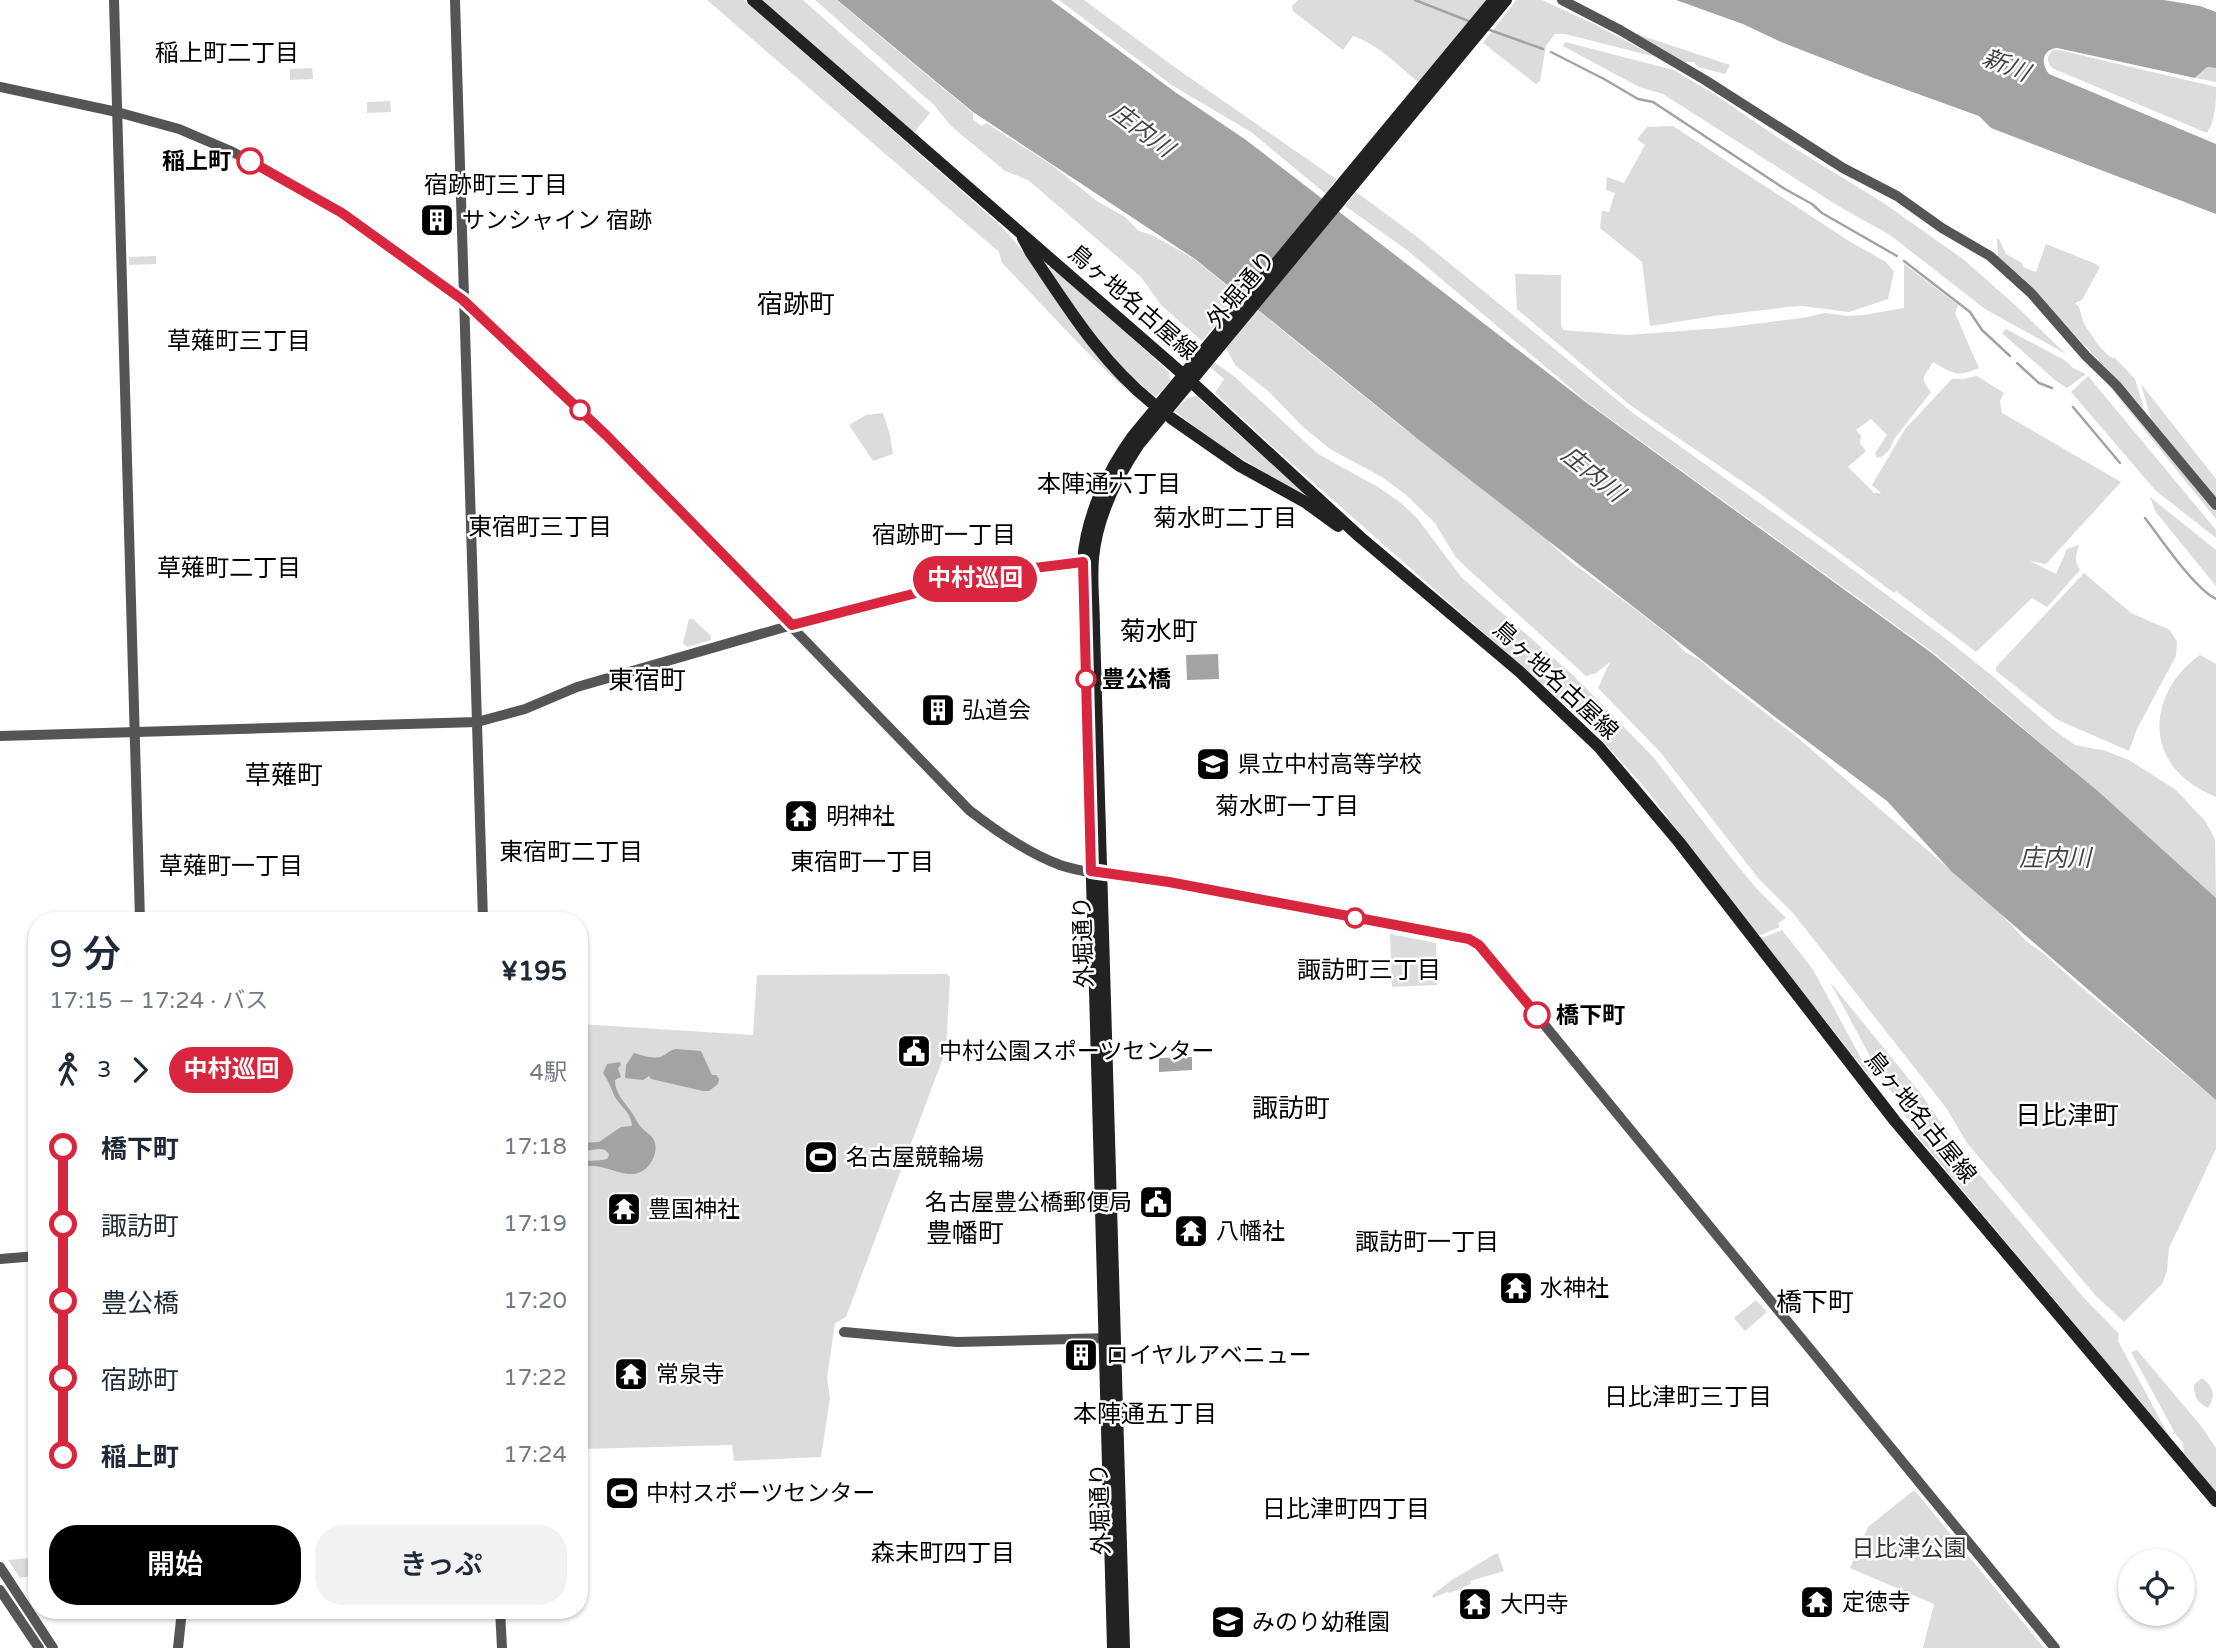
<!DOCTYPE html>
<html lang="ja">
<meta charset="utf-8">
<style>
:root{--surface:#fff;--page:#f2f2f3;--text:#1f2937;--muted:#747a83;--accent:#000}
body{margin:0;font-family:"Varela Round","Noto Sans JP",sans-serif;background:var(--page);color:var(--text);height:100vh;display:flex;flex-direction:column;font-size:26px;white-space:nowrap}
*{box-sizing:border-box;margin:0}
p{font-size:23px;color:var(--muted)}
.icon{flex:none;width:38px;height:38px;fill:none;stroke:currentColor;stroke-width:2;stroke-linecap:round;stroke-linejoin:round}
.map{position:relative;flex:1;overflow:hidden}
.details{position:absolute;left:28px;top:912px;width:560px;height:707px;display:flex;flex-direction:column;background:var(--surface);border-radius:28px;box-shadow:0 2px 5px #0004}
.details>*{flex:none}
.badge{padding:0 14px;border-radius:23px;font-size:24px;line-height:46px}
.buttons{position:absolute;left:2118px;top:1549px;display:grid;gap:14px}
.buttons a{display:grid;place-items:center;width:77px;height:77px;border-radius:50%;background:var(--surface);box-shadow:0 2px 5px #0004;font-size:35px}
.map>.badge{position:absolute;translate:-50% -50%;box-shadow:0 0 0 4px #fff}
.legs{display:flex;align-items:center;gap:10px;height:77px;padding:0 21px;font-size:23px}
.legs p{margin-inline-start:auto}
.summary{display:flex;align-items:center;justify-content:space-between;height:119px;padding:0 21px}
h1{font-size:38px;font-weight:600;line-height:52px}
.primary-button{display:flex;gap:14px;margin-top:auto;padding:14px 21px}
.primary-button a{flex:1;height:80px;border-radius:28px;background:var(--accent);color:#fff;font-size:28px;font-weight:600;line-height:80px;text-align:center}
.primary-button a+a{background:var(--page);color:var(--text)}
ul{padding:0 21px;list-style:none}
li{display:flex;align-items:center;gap:24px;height:77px;font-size:26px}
li i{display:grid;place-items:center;width:10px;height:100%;margin:0 9px;background:currentColor}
li i::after{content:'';width:18px;height:18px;margin:-9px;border:5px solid;border-radius:50%;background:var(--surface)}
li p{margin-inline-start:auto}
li:first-child i{background:linear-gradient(#0000 50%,currentColor 0)}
li:last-child i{background:linear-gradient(currentColor 50%,#0000 0)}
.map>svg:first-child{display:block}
</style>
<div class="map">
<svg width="2216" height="1648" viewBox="0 0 2216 1648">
<rect width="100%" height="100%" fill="#fff"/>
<g fill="#dcdcdc">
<path d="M 707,0 L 744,0 L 1000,225 C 1047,276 1082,337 1127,390 C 1082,350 1044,306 1002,263 L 999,252 Z"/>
<path d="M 762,0 L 803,0 L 930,113 L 913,134 Z"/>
<path d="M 815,0 L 836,0 L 973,113 L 973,120 L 982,126 L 986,123 L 1053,166 L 1097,201 L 1125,217 L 1139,231 L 1152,235 L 1194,259 L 1402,427 L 1547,537 L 1551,544 L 1571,562 L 1635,609 L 1671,637 L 1685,652 L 1700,660 L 1721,679 L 1797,737 L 2001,914 L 2025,940 L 2044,954 L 2082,988 L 2216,1100 L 2216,1149 L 2169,1248 L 2167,1271 L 2162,1284 L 2124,1322 L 2096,1296 L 1967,1143 L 1947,1109 L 1793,913 L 1758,878 L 1661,753 L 1598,688 L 1610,662 L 1596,673 L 1586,676 L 1468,569 L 1455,556 L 1435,523 L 1406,495 L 1382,477 L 1330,449 L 1302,426 L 1268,391 L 1235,365 L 1214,326 L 1202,341 L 1161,305 L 1141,277 L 1028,180 L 1005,171 L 951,126 L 934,105 Z"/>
<path d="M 1059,0 L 1084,0 L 1173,66 L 1336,179 L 1326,194 L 1251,132 L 1173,86 Z"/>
<path d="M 1298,0 L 1487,0 L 1419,83 C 1399,66 1379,45 1353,36 L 1343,50 L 1293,11 L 1292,6 Z"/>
<path d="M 1516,0 L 1542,0 L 1596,25 L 1656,57 L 1565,34 L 1555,34 L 1546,46 L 1540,81 L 1536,84 L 1483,43 Z"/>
<path d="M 1634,33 L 1730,65 L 1725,74 L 1698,67 L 1694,62 L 1682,62 Z"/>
<path d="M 1565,42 L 1674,70 L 1717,96 L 1786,143 L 1882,202 L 1963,259 L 2014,304 L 2066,354 L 1985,309 L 1890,235 L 1840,207 L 1663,94 L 1639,87 L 1563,46 Z"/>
<path d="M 2053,50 L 2059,50 L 2216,87 C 2216,104 2216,118 2207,133 L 2054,69 C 2046,64 2046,56 2053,50 Z"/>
<path d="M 2207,67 L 2216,68 L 2216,82 L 2196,78 Z"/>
<path d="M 312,68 L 313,79 L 290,80 L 290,69 Z"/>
<path d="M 390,101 L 391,112 L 367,113 L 367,102 Z"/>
<path d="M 1673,126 L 1849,241 L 1886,262 L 1894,271 L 1888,299 L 1849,312 L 1802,306 L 1788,307 L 1714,316 L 1650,326 L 1642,262 L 1600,228 L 1602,211 L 1609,212 L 1615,193 L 1606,190 L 1607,177 L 1624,183 L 1645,145 L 1637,139 L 1647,127 Z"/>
<path d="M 1356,192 L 1416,236 L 1633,413 L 1833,555 L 1941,635 L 1990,674 L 2054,730 L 2075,745 L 2106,751 L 2129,760 L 2176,790 L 2205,821 L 2215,839 L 2216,898 L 2099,792 L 1934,653 L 1587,402 L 1407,250 L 1345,206 Z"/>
<path d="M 1997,239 L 1999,239 L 2006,254 L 2022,263 L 2023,267 L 2036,272 L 2046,244 L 2096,264 L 2100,267 L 2082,300 L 2075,303 L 2079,307 L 2084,324 L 2099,346 L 2110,357 L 2115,358 L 2135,379 L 2144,409 L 2062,321 L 1998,258 Z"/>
<path d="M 156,256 L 156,264 L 129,265 L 129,257 Z"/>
<path d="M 1904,264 L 1958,305 L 1955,313 L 1979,368 C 1957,378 1952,373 1933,362 C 1925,377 1918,376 1931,392 L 1894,439 L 1890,449 L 1883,456 L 1877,458 L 1875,453 L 1887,435 L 1871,419 L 1856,430 L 1861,436 L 1860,443 L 1866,451 L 1848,467 L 1874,493 L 1881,493 L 1872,485 L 1905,429 L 1952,379 L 1963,379 L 1977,376 L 2004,393 L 2000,401 L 2002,413 L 2121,482 L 2046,564 L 2030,561 L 2056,574 L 2067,549 L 2079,545 C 2076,554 2074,562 2080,570 L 2047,607 L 2032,598 L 1976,652 L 1896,591 L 1894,593 L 1759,493 L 1630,405 L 1517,309 L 1515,274 L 1561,275 L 1561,325 L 1563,330 L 1627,335 L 1723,328 L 1802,318 L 1825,313 L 1848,316 L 1864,315 L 1904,308 Z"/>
<path d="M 1054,266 L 1169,372 L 1170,381 L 1156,397 L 1127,373 L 1092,331 L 1047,268 Z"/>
<path d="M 2006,329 L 2066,361 L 2073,368 L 2086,374 L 2067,388 L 2056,381 L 2002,333 Z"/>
<path d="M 1207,357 L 1235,377 L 1318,454 L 1378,487 L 1401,503 L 1417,518 L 1462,578 L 1574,676 L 1654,758 L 1729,855 L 1756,888 L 1786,918 L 1778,923 L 1780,927 L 1758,936 L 1646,789 L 1589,726 L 1272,446 L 1215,393 L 1224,379 L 1203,361 Z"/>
<path d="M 2097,371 L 2153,434 L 2216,512 L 2216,519 Z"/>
<path d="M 2088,376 L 2216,530 L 2216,538 L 2155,490 L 2071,392 Z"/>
<path d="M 2141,384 L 2216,479 L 2216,498 L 2151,419 Z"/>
<path d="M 1196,396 L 1316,504 L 1207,437 L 1175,411 L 1187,398 Z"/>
<path d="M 883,413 L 890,435 L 893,454 L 873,461 L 849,425 L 866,415 Z"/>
<path d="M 2150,497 L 2216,550 L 2216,586 L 2155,511 Z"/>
<path d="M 2084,573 L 2131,613 L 2170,630 L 2177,642 L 2176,656 L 2137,729 L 2129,751 L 2058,720 L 1996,671 L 1996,667 Z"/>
<path d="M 689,619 L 693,619 L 711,636 L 711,640 L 687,647 L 683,643 Z"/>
<path d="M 2200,655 L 2216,664 L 2216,797 C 2204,792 2193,786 2183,777 C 2142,740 2159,683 2200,655 Z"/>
<path d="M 1782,930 L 1812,968 L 1873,1080 L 1760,939 Z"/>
<path d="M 1390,934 L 1436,943 L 1437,985 L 1392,987 Z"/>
<path d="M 947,974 L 950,977 L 946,1050 L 846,1317 L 835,1323 L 827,1378 L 830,1398 L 821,1457 L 734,1461 L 732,1445 L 582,1449 L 581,1411 L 585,1336 L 579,1337 L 579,1024 L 753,1035 L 757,975 Z"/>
<path d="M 1830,982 L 1921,1094 L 1964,1156 L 2084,1298 L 2119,1334 L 2118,1341 L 2170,1438 L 1914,1132 L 1913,1125 L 1904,1115 L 1900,1101 L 1886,1086 Z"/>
<path d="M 1756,1300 L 1767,1312 L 1745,1331 L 1734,1318 Z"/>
<path d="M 2137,1350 L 2201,1426 L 2216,1448 L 2216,1493 L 2184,1454 L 2183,1443 L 2176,1435 L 2131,1352 Z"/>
<path d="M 2202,1378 C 2214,1387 2216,1396 2208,1408 C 2198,1403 2194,1397 2194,1385 Z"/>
<path d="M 1913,1491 L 1916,1492 L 2044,1648 L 1923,1648 L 1934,1604 L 1850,1568 L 1868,1527 Z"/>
<path d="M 1495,1554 L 1498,1554 L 1504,1571 L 1470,1581 L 1471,1584 L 1450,1593 L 1447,1592 L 1433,1598 L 1432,1595 L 1452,1580 Z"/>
<path d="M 29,1558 L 31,1570 L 37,1570 L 37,1575 L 20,1578 L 8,1560 Z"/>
</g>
<g fill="#a3a3a3">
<path d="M 837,0 L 1051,0 L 1175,92 L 1246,140 L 1587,403 L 1933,654 L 2099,792 L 2216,898 L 2216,1100 L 1951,871 L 1887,801 L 1779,720 L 1419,440 L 1195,259 L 973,112 Z"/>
<path d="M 1676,0 L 2164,0 L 2200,6 L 2216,12 L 2216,68 L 2207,67 L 2195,78 L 2057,48 C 2041,50 2041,64 2049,74 L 2216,144 L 2216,214 L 1991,128 L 1979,116 L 1871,77 L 1781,42 L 1743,24 Z"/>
<path d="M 1218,654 L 1219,679 L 1187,680 L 1186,655 Z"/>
<path d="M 676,1049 L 701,1051 L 712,1075 L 716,1075 L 719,1079 L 718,1084 L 709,1091 L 703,1091 L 651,1079 L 649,1076 L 643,1080 L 625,1078 L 626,1065 L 634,1053 C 642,1055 651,1059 660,1057 C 667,1055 668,1050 676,1049 Z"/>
<path d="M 1192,1057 L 1192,1070 L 1159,1072 L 1159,1058 Z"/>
<path d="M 620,1062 L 621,1065 L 618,1068 L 621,1077 L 615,1080 C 615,1094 625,1102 632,1113 C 635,1117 637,1123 641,1127 C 646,1133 653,1135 655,1143 C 657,1151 654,1158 650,1164 C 631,1189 606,1158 579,1168 L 579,1161 C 588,1160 602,1162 608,1158 L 609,1154 C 601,1143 591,1154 579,1149 L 579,1143 L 599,1142 L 621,1127 L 632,1126 C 631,1111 620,1107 614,1095 C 610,1086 609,1082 603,1073 L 607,1064 Z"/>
</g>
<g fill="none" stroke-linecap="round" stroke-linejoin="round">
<g stroke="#a3a3a3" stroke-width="2.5">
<path d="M 1415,0 L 1471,22"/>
<path d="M 1487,29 L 1543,49"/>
<path d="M 1551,52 L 1604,79 L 1638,99 L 1653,102 L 1785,189 L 1812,204 L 1822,213 L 1897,256"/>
<path d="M 1904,261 L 1970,312 L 1982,330 L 2010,356"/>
<path d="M 2017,363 L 2039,383 L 2052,388"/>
<path d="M 2073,407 L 2120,463"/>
<path d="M 2145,518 C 2162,540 2193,587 2216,599"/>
</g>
<g stroke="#555" stroke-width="10">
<path d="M 114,0 L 140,920"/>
<path d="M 455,0 C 464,307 474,614 483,920"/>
<path d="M 1562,0 L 1620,30 L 1705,80 L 1843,168 L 1897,196 L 1942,228 L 1990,256 L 2031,293 L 2086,356 L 2116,385 L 2216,505"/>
<path d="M 0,87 L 117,112 L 179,129 L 233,152 L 342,213 L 398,252 L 463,300 L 607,436 L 969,810 C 996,831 1027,853 1060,865 C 1092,876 1136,876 1171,882 C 1270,899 1370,920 1469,939 L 1479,945 L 2055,1648"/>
<path d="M 0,736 L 477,722 L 525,709 L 577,687 L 792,625 L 994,573 L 1090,562"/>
<path d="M 0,1259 L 37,1256"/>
<path d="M 844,1332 L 957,1342 L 1110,1338"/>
<path d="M 0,1567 L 53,1648"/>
<path d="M 0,1590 L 39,1648"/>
<path d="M 500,1610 L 502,1648"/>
<path d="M 178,1648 L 182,1610"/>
</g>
<g stroke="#222" stroke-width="12">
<path d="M 753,0 L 1185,376 L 1360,537 L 1520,672 L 1599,747 L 1679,842 L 1895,1121 L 2216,1501"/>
<path d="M 1023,238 L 1031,253 C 1067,306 1101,362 1151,402"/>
<path d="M 1171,418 L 1240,466 L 1305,502 L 1338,526"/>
<path d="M 1113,1648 L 1086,661 C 1085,628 1081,595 1083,562 C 1086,517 1107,472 1133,436 L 1494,0"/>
<path d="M 1124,1648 L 1094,628 C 1094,605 1091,581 1093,558 C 1097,516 1116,478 1139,444 L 1506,0"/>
</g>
</g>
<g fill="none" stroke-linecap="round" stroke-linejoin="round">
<g stroke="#fff" stroke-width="16">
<path id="line-1" d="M 250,161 L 342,213 L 463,300 L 607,436 L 792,625 L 994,573 L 1083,562 L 1091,871 L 1169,882 L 1469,939 L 1479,945 L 1537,1015"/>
</g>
<use href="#line-1" stroke="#d7263d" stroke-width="10"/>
</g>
<defs>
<g id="building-square" transform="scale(1.75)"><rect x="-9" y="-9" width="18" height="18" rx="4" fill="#000" stroke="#fff"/><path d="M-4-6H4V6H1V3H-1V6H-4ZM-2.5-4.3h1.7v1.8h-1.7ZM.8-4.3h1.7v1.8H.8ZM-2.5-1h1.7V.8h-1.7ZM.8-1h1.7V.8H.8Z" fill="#fff"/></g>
<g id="school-square" transform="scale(1.75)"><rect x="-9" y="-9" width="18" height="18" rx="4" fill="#000" stroke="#fff"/><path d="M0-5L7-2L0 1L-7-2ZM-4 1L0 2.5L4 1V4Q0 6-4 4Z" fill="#fff"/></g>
<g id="temple-square" transform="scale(1.75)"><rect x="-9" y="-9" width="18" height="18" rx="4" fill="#000" stroke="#fff"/><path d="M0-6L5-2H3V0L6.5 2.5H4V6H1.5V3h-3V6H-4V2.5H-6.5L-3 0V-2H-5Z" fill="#fff"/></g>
<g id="civic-square" transform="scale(1.75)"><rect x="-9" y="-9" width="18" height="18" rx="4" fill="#000" stroke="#fff"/><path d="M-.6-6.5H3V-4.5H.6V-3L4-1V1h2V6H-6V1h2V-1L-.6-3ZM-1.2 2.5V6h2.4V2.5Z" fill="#fff"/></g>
<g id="stadium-square" transform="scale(1.75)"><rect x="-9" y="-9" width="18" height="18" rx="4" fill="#000" stroke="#fff"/><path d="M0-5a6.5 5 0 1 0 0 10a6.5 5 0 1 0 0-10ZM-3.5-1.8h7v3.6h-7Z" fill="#fff"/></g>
</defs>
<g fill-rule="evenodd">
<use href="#building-square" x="437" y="220"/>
<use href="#building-square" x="938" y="710"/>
<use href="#school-square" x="1213" y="764"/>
<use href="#temple-square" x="801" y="816"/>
<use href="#civic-square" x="914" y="1051"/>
<use href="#stadium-square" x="821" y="1157"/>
<use href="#civic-square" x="1156" y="1202"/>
<use href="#temple-square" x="624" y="1209"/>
<use href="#temple-square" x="1191" y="1231"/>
<use href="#temple-square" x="1516" y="1288"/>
<use href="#building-square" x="1081" y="1355"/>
<use href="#temple-square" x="631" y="1374"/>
<use href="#stadium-square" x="622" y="1493"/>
<use href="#temple-square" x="1817" y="1602"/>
<use href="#temple-square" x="1475" y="1604"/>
<use href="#school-square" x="1228" y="1622"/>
</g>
<g fill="#fff" stroke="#d7263d" stroke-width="3.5">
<circle cx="250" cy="161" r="12"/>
<circle cx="580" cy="410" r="9"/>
<circle cx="1086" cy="679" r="9"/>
<circle cx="1355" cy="918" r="9"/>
<circle cx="1537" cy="1015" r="12"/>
</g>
<g text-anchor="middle" stroke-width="5" stroke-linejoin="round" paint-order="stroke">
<g font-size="23" font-weight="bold" fill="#000" stroke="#fff" text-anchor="start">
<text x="231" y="169" text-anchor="end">稲上町</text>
<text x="1102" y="687">豊公橋</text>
<text x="1556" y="1023">橋下町</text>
</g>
<g font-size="23" fill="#000" stroke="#fff" text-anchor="start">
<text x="462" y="228">サンシャイン 宿跡</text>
<text x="962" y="718">弘道会</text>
<text x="1238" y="772">県立中村高等学校</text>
<text x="826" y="824">明神社</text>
<text x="939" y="1059">中村公園スポーツセンター</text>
<text x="846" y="1165">名古屋競輪場</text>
<text x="1132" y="1210" text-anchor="end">名古屋豊公橋郵便局</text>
<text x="648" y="1217">豊国神社</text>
<text x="1216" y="1239">八幡社</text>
<text x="1540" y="1296">水神社</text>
<text x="1106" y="1363">ロイヤルアベニュー</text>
<text x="656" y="1382">常泉寺</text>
<text x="646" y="1501">中村スポーツセンター</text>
<text x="1842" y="1610">定徳寺</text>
<text x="1500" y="1612">大円寺</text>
<text x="1252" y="1630">みのり幼稚園</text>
</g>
<g font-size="23" fill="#000" stroke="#fff">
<text transform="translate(1241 289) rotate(-50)" y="8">外堀通り</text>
<text transform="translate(1133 302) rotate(41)" y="8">鳥ヶ地名古屋線</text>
<text transform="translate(1556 680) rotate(43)" y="8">鳥ヶ地名古屋線</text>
<text transform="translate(1083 942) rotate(-92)" y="8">外堀通り</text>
<text transform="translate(1921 1117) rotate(51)" y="8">鳥ヶ地名古屋線</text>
<text transform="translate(1100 1509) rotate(-92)" y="8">外堀通り</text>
</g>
<g font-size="23" fill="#333" stroke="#fff">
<text x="1909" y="1556">日比津公園</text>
</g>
<g font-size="24" fill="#000" stroke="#fff">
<text x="227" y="61">稲上町二丁目</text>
<text x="496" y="193">宿跡町三丁目</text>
<text x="239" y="349">草薙町三丁目</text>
<text x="1109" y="492">本陣通六丁目</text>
<text x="1225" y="526">菊水町二丁目</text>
<text x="540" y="535">東宿町三丁目</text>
<text x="944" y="543">宿跡町一丁目</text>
<text x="229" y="576">草薙町二丁目</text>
<text x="1287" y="814">菊水町一丁目</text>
<text x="571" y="860">東宿町二丁目</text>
<text x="862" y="870">東宿町一丁目</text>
<text x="231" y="874">草薙町一丁目</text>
<text x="1369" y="978">諏訪町三丁目</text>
<text x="1427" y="1250">諏訪町一丁目</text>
<text x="1688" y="1405">日比津町三丁目</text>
<text x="1145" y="1422">本陣通五丁目</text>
<text x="1346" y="1517">日比津町四丁目</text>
<text x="943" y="1561">森末町四丁目</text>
</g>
<g font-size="24" font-style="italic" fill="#444" stroke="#fff">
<text transform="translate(2006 65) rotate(22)" y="8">新川</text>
<text transform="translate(1142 130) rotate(37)" y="8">庄内川</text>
<text transform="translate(1593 474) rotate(39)" y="8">庄内川</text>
<text x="2055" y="866">庄内川</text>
</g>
<g font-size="26" fill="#000" stroke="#fff">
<text x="796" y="313">宿跡町</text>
<text x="1159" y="640">菊水町</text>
<text x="647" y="689">東宿町</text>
<text x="284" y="784">草薙町</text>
<text x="1291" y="1117">諏訪町</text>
<text x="2067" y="1124">日比津町</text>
<text x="965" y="1242">豊幡町</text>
<text x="1815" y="1311">橋下町</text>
</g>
</g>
</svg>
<div class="buttons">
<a><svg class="icon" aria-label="locate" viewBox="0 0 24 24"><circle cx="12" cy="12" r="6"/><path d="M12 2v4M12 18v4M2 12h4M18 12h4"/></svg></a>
</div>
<b class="badge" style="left:975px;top:579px;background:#d7263d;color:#fff">中村巡回</b>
<section class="details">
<div class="summary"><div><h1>9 分</h1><p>17:15 – 17:24 · バス</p></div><b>¥195</b></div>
<div class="legs"><svg class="icon" aria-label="walk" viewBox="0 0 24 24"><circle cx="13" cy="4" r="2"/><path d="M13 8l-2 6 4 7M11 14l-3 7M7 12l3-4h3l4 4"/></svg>3<svg class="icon" aria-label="forward" viewBox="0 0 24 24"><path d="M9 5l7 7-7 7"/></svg><b class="badge" style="background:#d7263d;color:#fff">中村巡回</b><p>4駅</p></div>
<ul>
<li><i style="color:#d7263d"></i><b>橋下町</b><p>17:18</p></li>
<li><i style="color:#d7263d"></i><span>諏訪町</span><p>17:19</p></li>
<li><i style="color:#d7263d"></i><span>豊公橋</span><p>17:20</p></li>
<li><i style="color:#d7263d"></i><span>宿跡町</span><p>17:22</p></li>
<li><i style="color:#d7263d"></i><b>稲上町</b><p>17:24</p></li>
</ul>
<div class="primary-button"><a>開始</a><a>きっぷ</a></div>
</section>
</div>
